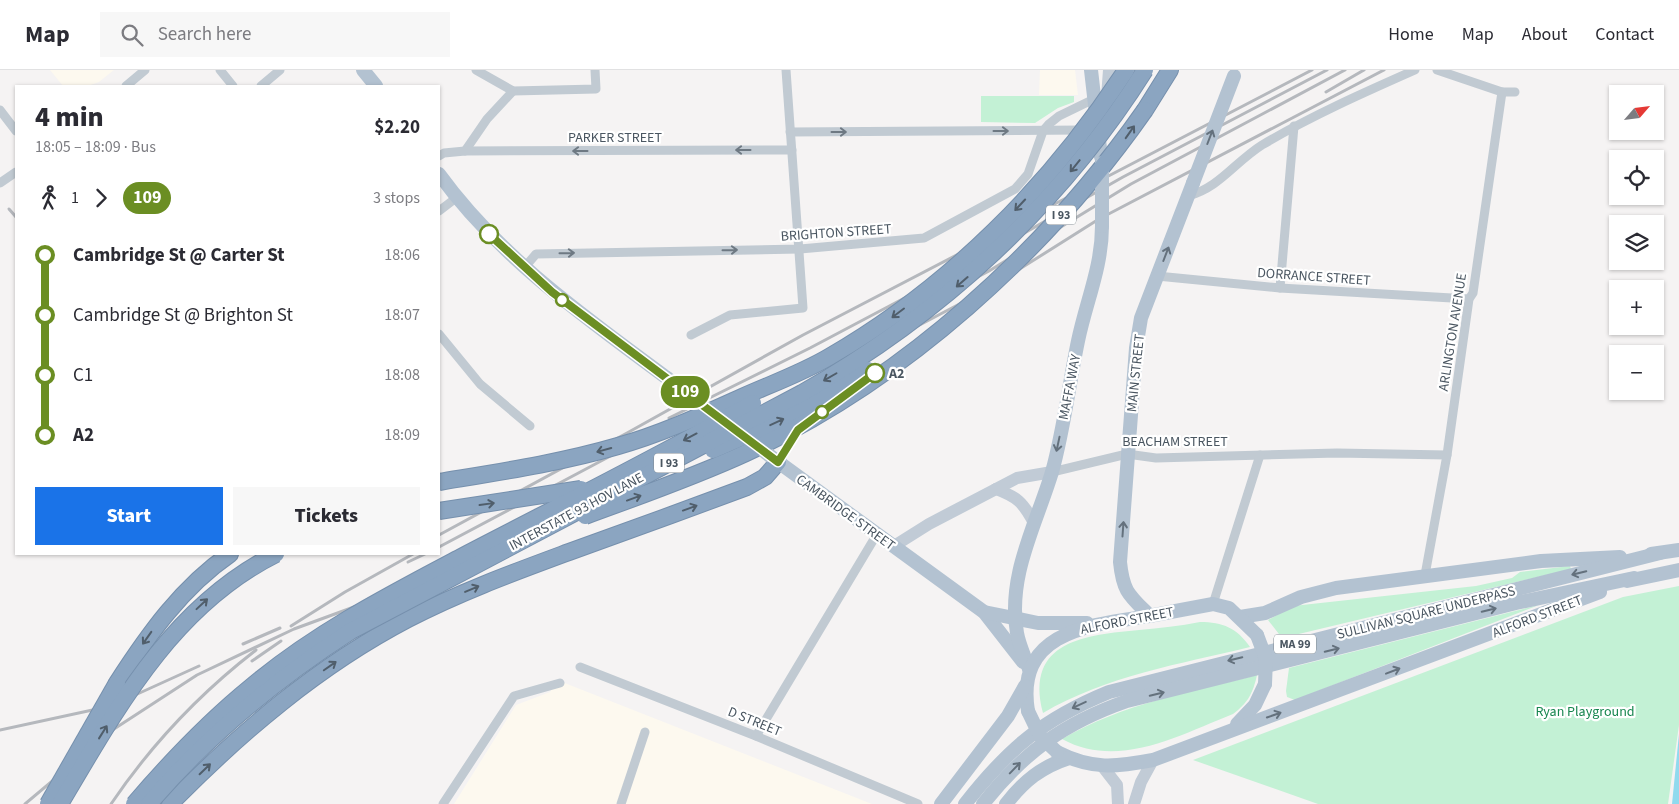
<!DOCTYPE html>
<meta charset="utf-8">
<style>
:root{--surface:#fff;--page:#f7f7f7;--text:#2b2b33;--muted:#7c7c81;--line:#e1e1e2;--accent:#1a73e8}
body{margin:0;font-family:"Source Sans 3",sans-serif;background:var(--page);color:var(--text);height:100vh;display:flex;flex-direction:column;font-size:19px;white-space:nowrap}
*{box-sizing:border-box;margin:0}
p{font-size:16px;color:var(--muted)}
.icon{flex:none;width:28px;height:28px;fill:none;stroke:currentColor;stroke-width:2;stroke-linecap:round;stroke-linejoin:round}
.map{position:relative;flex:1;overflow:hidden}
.panel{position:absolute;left:15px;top:15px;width:425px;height:470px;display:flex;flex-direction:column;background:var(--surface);border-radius:0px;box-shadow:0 1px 4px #0004}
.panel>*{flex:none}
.badge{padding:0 10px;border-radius:16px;font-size:18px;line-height:32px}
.needle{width:32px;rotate:62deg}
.buttons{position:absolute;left:1609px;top:15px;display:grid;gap:10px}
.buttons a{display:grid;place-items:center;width:55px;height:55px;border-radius:0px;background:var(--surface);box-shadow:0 1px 4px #0004;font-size:25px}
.map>.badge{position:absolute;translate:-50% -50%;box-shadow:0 0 0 2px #fff}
.legs{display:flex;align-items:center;gap:8px;height:55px;padding:0 20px;font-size:16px}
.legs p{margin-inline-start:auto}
.overview{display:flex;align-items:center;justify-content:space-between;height:85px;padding:0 20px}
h1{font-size:28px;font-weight:800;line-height:38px}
.cta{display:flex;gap:10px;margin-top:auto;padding:10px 20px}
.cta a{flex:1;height:58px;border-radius:0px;background:var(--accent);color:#fff;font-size:20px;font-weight:800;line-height:58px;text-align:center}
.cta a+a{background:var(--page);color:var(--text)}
ul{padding:0 20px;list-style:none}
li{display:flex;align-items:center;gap:18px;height:60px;font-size:19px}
li i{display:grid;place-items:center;width:8px;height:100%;margin:0 6px;background:currentColor}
li i::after{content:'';width:12px;height:12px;margin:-6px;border:4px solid;border-radius:50%;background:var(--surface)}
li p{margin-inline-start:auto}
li:first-child i{background:linear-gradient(#0000 50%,currentColor 0)}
li:last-child i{background:linear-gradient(currentColor 50%,#0000 0)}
header{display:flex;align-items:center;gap:30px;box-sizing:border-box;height:70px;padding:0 25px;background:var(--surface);border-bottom:1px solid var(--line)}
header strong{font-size:24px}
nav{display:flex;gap:28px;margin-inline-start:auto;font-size:18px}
.search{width:350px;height:45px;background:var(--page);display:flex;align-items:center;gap:12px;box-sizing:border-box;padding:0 18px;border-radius:0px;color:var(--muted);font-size:19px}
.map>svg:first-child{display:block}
</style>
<header>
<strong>Map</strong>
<div class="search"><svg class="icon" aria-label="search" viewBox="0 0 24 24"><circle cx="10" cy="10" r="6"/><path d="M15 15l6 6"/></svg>Search here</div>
<nav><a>Home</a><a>Map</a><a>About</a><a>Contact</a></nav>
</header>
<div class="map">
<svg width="1679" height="734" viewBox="0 0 1679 734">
<rect width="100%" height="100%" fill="#f5f3f3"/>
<g fill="#fdf9ef">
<path d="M 50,0 L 114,0 L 99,12 L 88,16 L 63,16 Z"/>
<path d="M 1040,0 L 1075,0 L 1078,25 L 1039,25 Z"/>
<path d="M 557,610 L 872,734 L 454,734 L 516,635 L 550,622 Z"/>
</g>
<g fill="#c3f1d5">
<path d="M 981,26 L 1074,26 L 1074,32 L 1058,38 L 1035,53 L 981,52 Z"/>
<path d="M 1570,496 L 1571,499 L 1282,568 L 1268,550 L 1293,536 L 1476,516 L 1512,508 L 1520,502 Z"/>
<path d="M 1679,516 L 1679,655 L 1668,734 L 1318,734 L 1193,690 L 1623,527 Z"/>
<path d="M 1539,535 L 1295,630 L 1287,627 L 1286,621 L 1289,598 Z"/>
<path d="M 1200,552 C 1223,552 1237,558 1250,577 C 1180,594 1106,606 1043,643 C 1024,570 1087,565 1139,560 C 1160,558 1180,556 1200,552 Z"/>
<path d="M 1257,605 C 1253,623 1248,633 1233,644 C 1179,665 1119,700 1062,669 C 1122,634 1190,622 1257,605 Z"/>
</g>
<path fill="#90daee" d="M 1679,664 L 1679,734 L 1672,734 Z"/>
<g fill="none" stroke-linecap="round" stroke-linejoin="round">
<g stroke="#7690ad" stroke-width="18">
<g id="motorway">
<path d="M 1145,40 L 1170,0"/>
<path d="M 117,613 C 148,565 182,517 230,484"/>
<path d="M 170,734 C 241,662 318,596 408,549 C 460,522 515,502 569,482 C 628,461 688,439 747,417 L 765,407 L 778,392"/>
</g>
</g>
<g stroke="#c1cad2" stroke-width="9">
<path d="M 220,0 L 233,16"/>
<path d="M 476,0 L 513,21 L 596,19 L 595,0"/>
<path d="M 1437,0 L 1502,22 L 1515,22"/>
<path d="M 126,16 L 145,0"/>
<path d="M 261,16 L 280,0"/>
<path d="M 0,40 L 16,61"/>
<path d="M 790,62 L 1082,60"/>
<path d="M 465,81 L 487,49 L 513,21"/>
<path d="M 439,86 L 444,83 L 465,81 L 792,80"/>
<path d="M 0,113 L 16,102"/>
<path d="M 1188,126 C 1219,118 1235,92 1262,75 C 1311,46 1363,23 1415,0"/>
<path d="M 439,141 L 456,128"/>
<path d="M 524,198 L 536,184 L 800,179 L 924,168 L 1015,119 L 1028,104 L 1043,61 L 1049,54 L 1059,46 L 1094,29"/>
<path d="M 1157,206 L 1280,218 L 1469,229"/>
<path d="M 1280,218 L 1294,56"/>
<path d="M 439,264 L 480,314 L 530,356"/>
<path d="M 691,265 L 730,245 L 803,238 L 786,0"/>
<path d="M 1052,402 L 1127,384 L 1156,388 L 1337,383 L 1447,385"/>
<path d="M 1425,505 L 1447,385 L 1469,229 L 1473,223 L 1502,22"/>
<path d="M 1213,534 L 1260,385"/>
<path d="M 580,597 L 756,666 L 918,734"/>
<path d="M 756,666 L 877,464"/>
<path d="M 443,734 L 514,626 L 560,613"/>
<path d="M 621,734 L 645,662"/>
</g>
<g stroke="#c1cbd6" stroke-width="12">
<path d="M 1107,27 L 1109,0"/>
<path d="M 996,419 C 1017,427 1023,432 1034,453"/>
<path d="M 894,476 L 929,454 L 1017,408 L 1052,402"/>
<path d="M 1103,697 L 1117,715 L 1118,734"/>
<path d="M 1134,734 L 1141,712 L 1153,690"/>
</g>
<g stroke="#b3c2d1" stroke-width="14">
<path d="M 363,0 L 376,16"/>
<path d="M 1091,0 L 1101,87"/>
<path d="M 439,104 C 500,188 585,247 667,308"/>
<path d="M 770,386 L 984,542 L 1023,592"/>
<path d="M 1651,484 L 1679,480"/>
<path d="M 1627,511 L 1679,500"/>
<path d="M 984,542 L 1038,553 L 1087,553"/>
<path d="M 1150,546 C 1129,525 1123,522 1120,492 L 1136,278 L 1141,248 L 1193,113"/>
<path d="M 1240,547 L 1265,543 L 1301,527 L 1336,518 L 1541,491 L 1620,487"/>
<path d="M 1029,599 C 1025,587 1019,575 1017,563 C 1007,506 1036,455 1052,402 C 1064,359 1069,314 1078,271 C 1086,232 1102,197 1102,156"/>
<path d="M 1028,641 C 1015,561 1090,555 1149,546 C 1171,542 1192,538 1213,534 L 1229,538 L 1257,565"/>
<path d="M 1237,654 L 1255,635 L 1265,614"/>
<path d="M 1057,682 C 1092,700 1116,697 1153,690 L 1600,522"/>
<path d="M 941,734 L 1008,646 L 1025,616"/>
<path d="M 965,734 C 1009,678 1043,649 1109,622 L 1660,483"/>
<path d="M 983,734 C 1024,682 1064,653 1127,631 L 1516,533 L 1634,508"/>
<path d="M 1006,734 C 1024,711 1041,697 1069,688"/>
</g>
<use href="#motorway" stroke="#8ba5c1" stroke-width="16"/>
<g stroke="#b5b8bd" stroke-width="3">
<path d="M 1326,22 L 1364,0"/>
<path d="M 9,139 L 16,147"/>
<path d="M 669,348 L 810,278 L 982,187 L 1123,107 L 1327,0"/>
<path d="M 439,465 L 627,363 L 803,265 L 1312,0"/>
<path d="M 439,477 L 633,374 L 685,349 L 817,292 L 989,201 L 1131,114 L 1345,0"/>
<path d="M 408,492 L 425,484"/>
<path d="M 291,556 L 345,522 L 413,484"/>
<path d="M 243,574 L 280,558"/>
<path d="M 252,591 L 281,571"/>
<path d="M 0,660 L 111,636 L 199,596"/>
<path d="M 25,734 L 114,659 L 197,605 L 294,559 L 392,523 L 473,490 L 988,219 L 1099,149 L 1384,0"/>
<path d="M 111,734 C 151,675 199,624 256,580"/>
</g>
<g stroke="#7690ad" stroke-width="18" stroke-linecap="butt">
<g id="motorway-bridge">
<path d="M 713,380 L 791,346 L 868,300"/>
<path d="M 439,412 C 499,402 560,393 618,376 C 661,364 702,345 742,327 C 771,314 802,303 829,287 C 950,217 1050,116 1126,0"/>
<path d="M 439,441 L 581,419"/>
<path d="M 585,446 C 639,426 694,407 746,383 C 903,311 1047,180 1145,40"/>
<path d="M 48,734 L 117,613"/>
<path d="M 60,734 C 117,638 172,536 276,484"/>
<path d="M 134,734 C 170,692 208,652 251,617 C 315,563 389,525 463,486 C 559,436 658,387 753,333"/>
<path d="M 149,734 C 208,665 275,610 351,561 L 802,323 C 940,245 1060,135 1145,0"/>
</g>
</g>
<g stroke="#b3c2d1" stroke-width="14">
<path d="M 1102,93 L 1102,156"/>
<path d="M 1193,113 L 1234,6"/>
<path d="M 667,308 L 718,347"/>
<path d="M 752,372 L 769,385"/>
<path d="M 1257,565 L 1266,589 L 1265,614"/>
<path d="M 1028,641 L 1040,666 L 1057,682"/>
</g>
<use href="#motorway-bridge" stroke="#8ba5c1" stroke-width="16"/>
</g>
<defs><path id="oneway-shaft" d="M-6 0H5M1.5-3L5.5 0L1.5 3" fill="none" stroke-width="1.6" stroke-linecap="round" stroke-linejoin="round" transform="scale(1.25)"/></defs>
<g stroke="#6e7983">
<use href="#oneway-shaft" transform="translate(1001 61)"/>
<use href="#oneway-shaft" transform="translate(839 62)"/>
<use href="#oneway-shaft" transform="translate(743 80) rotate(180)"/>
<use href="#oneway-shaft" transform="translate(580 81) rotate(180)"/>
<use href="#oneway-shaft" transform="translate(730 180) rotate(-1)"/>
<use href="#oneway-shaft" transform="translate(567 183) rotate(-1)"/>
</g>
<g stroke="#505e6b">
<use href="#oneway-shaft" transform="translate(1130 62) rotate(-55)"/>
<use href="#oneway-shaft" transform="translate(1075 96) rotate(129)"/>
<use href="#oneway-shaft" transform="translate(1020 135) rotate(133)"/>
<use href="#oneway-shaft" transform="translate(962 212) rotate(139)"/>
<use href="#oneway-shaft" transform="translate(898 243) rotate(143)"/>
<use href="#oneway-shaft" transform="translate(830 307) rotate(150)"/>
<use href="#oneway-shaft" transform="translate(777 352) rotate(-25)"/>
<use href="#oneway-shaft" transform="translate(690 367) rotate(152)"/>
<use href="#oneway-shaft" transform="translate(604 380) rotate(165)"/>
<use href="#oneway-shaft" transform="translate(634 428) rotate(-20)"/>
<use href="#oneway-shaft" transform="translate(487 434) rotate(-8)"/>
<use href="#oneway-shaft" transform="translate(690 438) rotate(-20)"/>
<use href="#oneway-shaft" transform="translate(472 519) rotate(-23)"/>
<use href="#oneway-shaft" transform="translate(202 534) rotate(-43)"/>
<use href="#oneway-shaft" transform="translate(147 568) rotate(125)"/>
<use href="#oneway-shaft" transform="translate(330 596) rotate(-35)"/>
<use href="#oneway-shaft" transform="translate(103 662) rotate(-58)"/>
<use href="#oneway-shaft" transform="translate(205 699) rotate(-44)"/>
</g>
<g stroke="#64717d">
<use href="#oneway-shaft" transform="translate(1210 67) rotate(-69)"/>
<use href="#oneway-shaft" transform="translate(1166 184) rotate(-69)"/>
<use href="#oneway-shaft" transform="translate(1058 374) rotate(102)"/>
<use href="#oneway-shaft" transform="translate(1123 459) rotate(-86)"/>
<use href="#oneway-shaft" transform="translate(1579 503) rotate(166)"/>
<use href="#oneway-shaft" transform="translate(1489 540) rotate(-14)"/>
<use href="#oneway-shaft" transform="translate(1332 580) rotate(-14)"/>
<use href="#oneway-shaft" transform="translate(1235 589) rotate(166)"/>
<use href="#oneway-shaft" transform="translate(1393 601) rotate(-21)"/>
<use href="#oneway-shaft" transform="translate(1157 624) rotate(-14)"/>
<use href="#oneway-shaft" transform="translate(1079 635) rotate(155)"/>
<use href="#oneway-shaft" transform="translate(1274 645) rotate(-19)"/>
<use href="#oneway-shaft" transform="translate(1015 698) rotate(-46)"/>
</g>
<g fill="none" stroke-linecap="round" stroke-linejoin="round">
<g stroke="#fff" stroke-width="11">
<path id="line-1" d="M 489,164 L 552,222 L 778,392 L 798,360 L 875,303"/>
</g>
<use href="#line-1" stroke="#6b8e23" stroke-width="8"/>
</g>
<g fill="#fff" stroke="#6b8e23" stroke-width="2.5">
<circle cx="489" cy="164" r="9"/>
<circle cx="562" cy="230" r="6"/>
<circle cx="875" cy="303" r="9"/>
<circle cx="822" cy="342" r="6"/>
</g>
<g text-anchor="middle" stroke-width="4.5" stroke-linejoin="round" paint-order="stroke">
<g fill="#fff" stroke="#808990" stroke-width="1">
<rect x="1046" y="135.5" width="30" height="19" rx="4"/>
<rect x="654" y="383.5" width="30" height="19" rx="4"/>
<rect x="1274" y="564.5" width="42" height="19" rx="4"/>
</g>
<g font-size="12" font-weight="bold" fill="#4a5661">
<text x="1061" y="149">I 93</text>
<text x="669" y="397">I 93</text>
<text x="1295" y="578">MA 99</text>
</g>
<g font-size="14" fill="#4a5661" stroke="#fff">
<text x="615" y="72">PARKER STREET</text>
<text transform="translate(836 162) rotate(-4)" y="5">BRIGHTON STREET</text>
<text transform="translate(1314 206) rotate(4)" y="5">DORRANCE STREET</text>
<text transform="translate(1452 262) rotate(-81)" y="5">ARLINGTON AVENUE</text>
<text transform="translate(1135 303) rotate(-84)" y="5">MAIN STREET</text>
<text transform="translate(1069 317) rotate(-79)" y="5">MAFFA WAY</text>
<text x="1175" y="376">BEACHAM STREET</text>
<text transform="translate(576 441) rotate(-28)" y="5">INTERSTATE 93 HOV LANE</text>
<text transform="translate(846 442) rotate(36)" y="5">CAMBRIDGE STREET</text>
<text transform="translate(1426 542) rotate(-14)" y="5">SULLIVAN SQUARE UNDERPASS</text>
<text transform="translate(1537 546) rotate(-21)" y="5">ALFORD STREET</text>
<text transform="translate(1127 550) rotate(-11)" y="5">ALFORD STREET</text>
<text transform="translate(755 651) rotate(22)" y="5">D STREET</text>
</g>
<g font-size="14" font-weight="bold" fill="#4a5661" stroke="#fff" text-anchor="start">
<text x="889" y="308">A2</text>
</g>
<g font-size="14" fill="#17864f" stroke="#fff">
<text x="1585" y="646">Ryan Playground</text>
</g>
</g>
</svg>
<div class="buttons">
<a><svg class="needle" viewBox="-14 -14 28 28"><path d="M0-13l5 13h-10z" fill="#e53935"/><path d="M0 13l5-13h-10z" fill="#7c7c81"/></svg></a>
<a><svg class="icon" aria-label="locate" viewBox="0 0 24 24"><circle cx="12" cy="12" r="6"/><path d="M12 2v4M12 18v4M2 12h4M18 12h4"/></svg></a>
<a><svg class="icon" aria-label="layers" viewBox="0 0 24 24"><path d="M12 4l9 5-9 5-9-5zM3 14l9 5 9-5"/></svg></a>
<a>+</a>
<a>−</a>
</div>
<b class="badge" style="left:685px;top:322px;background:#6b8e23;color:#fff">109</b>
<section class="panel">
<div class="overview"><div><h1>4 min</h1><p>18:05 – 18:09 · Bus</p></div><b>$2.20</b></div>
<div class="legs"><svg class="icon" aria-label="walk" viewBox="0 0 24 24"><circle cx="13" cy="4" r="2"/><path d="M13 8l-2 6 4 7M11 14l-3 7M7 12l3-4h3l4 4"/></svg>1<svg class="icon" aria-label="forward" viewBox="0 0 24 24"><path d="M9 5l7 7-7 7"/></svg><b class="badge" style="background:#6b8e23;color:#fff">109</b><p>3 stops</p></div>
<ul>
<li><i style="color:#6b8e23"></i><b>Cambridge St @ Carter St</b><p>18:06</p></li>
<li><i style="color:#6b8e23"></i><span>Cambridge St @ Brighton St</span><p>18:07</p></li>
<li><i style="color:#6b8e23"></i><span>C1</span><p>18:08</p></li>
<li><i style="color:#6b8e23"></i><b>A2</b><p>18:09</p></li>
</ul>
<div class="cta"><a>Start</a><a>Tickets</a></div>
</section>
</div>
